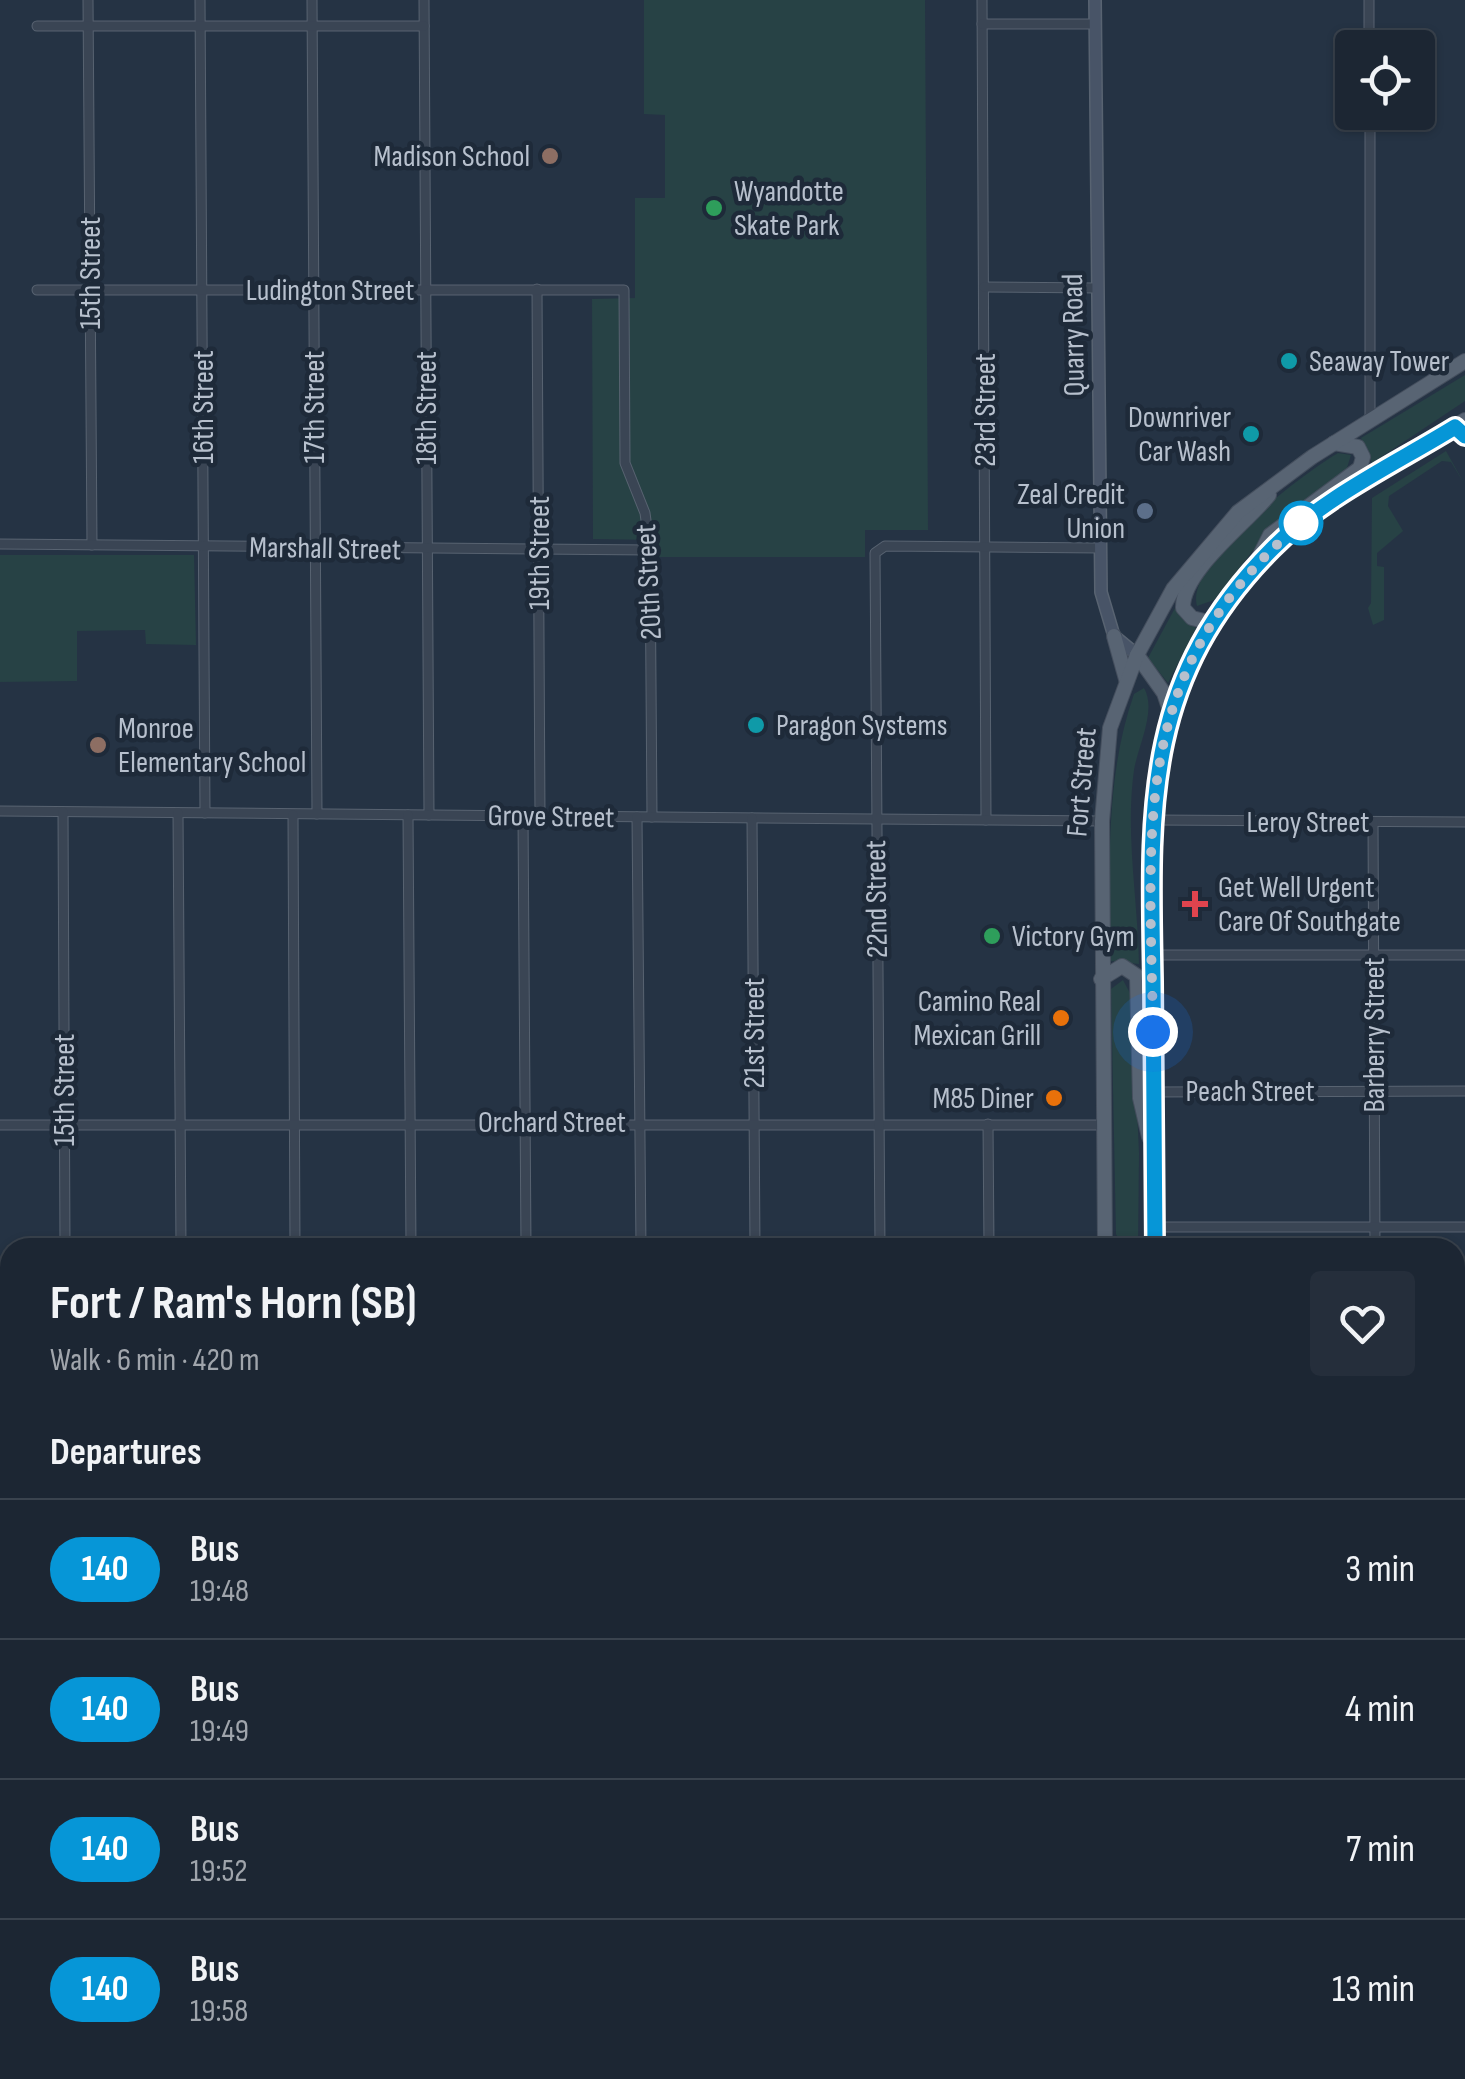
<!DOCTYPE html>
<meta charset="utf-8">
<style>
:root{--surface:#1c2633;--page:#252e3b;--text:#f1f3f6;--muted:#a0a5ac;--line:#3a434e}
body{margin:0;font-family:"Sofia Sans Condensed",sans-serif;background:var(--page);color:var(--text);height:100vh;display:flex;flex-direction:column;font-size:38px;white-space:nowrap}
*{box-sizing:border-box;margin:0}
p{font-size:32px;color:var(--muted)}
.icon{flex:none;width:55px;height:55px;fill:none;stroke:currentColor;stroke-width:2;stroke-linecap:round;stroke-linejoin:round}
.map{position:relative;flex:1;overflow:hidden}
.sheet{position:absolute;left:0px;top:1238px;width:1465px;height:842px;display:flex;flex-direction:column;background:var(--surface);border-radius:30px 30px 0 0;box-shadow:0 2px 8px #0004,0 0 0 2px var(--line)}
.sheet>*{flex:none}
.badge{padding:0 20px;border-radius:32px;font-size:35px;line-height:65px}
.buttons{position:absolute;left:1335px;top:30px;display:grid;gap:20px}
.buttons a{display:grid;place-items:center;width:100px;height:100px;border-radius:10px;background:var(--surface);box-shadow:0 2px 8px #0004,0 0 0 2px var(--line);font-size:50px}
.you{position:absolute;width:50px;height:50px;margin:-25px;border:8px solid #fff;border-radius:50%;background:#1a73e8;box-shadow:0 0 0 15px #1a73e833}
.map>.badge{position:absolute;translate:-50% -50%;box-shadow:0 0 0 5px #fff}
h2{padding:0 50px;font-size:38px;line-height:90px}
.round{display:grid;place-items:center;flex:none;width:105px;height:105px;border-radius:10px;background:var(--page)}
.head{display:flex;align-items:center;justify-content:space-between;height:170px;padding:0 50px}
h1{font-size:48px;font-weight:700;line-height:75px}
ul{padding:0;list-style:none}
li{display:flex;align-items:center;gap:30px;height:140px;padding:0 50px;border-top:2px solid var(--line)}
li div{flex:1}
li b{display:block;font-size:38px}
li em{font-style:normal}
li .badge{min-width:110px;font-weight:700;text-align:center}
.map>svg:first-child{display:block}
</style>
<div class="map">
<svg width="1465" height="2079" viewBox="0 0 1465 2079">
<rect width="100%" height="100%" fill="#253344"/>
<g fill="#274245">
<path d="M 644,0 L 925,0 L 928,530 L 865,530 L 865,557 L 658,557 L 657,540 L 593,539 L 592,299 L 635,298 L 635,198 L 665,198 L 665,115 L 644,114 Z"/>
<path d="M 1465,375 L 1465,401 L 1372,463 L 1361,438 Z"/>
<path d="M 1446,451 L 1465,485 L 1451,462 L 1442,461 L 1389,496 L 1388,506 L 1403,531 L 1377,553 L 1377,566 L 1384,567 L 1384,620 L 1373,625 L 1368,608 L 1371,603 L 1372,498 Z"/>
<path d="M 1338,453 L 1351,455 L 1346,471 L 1270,529 L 1214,600 L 1197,606 C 1184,564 1302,474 1338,453 Z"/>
<path d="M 0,555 L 194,555 L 196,645 L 146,644 L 145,630 L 77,631 L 77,681 L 0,682 Z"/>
<path d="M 1175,608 L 1196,628 L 1168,683 L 1148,658 Z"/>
<path d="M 1144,688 C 1157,710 1138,746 1134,770 C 1125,834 1138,900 1139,964 L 1110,961 C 1110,871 1104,780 1134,694 Z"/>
<path d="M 1123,980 L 1132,997 L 1139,1153 L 1138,1247 L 1122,1247 L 1116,1234 L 1111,989 Z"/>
</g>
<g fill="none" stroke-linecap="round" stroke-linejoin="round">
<g stroke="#586371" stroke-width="11">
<g id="street">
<path d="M 88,0 L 92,545"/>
<path d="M 200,0 L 205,813"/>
<path d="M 312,0 L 317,814"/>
<path d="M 424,0 L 429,815"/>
<path d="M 982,0 L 986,820"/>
<path d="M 1369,0 L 1369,48"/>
<path d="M 982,24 L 1094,24"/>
<path d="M 37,26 L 424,26"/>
<path d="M 1370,112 L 1370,420"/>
<path d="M 984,287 L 1097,288"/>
<path d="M 537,289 L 540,816"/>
<path d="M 37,290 L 624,290 L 625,463 L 645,513 L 650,550 L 652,817"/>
<path d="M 0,544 L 650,550"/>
<path d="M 0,811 L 1102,821"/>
<path d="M 63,812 L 65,1248"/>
<path d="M 178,813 L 181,1248"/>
<path d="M 293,815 L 295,1248"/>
<path d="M 408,815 L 411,1248"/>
<path d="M 523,816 L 526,1248"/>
<path d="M 637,817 L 641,1248"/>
<path d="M 752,818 L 755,1248"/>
<path d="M 1153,820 L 1465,822"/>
<path d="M 1373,822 L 1375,1248"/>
<path d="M 1152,955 L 1465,955"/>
<path d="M 1154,1092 L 1465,1091"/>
<path d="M 988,1124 L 989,1248"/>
<path d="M 0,1125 L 1104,1125"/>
<path d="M 1155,1227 L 1465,1227"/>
<path d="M 880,1248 L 875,553 L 885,546 L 1100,548"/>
<path d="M 1455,1357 L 1465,1357"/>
<path d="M 1455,1494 L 1465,1494"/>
<path d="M 0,1531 L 10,1531"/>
<path d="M 1455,1630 L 1465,1630"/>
<path d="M 1455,1760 L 1465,1760"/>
<path d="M 1455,2011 L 1465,2011"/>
<path d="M 0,2032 L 10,2032"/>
<path d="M 80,2070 L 80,2079"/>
<path d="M 306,2070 L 306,2079"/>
<path d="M 572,2070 L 573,2079"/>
<path d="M 685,2070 L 685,2079"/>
<path d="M 828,2070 L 828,2079"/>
<path d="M 970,2070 L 970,2079"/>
<path d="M 1381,2070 L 1382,2079"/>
</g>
</g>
<g stroke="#586371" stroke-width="14">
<g id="secondary">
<path d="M 1095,0 L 1101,592 L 1114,636 L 1137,655"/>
<path d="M 1455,1891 L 1465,1891"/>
<path d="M 0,1901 L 10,1901"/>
</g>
</g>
<g stroke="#444e5d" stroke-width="16">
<g id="primary">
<path d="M 1256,563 L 1270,535 L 1360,468 L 1363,457 L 1358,447 L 1334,443"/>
<path d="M 1215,619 L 1208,622 L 1192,618 L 1183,608 C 1182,571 1247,523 1269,495"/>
<path d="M 1114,636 L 1126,679"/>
<path d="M 1137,655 L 1164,693 L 1170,711"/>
<path d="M 1101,979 L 1122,966 L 1137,976 L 1140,1098 L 1149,1137"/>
<path d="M 1105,1248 L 1102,821 L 1110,728 L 1137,655 L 1173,589 L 1238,512 L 1312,457 L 1465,361"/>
<path d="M 1155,1248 C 1155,1159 1154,1070 1153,982 C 1150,810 1142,685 1270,551 C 1316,502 1406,457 1465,420"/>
<path d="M 1110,2070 L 1110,2079"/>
<path d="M 1125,2070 L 1125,2079"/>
<path d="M 1157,2079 L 1158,2070"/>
</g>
</g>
<use href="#street" stroke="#3a4554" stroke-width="9"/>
<use href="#secondary" stroke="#485467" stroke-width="11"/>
<use href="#primary" stroke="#586473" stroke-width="14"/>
</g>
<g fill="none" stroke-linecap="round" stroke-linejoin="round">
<g stroke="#fff" stroke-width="22">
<path id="line" d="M 1155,1248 C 1155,1159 1154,1070 1153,981 C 1150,811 1142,680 1272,549 C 1322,498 1395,464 1455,427 L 1465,436"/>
</g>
<use href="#line" stroke="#0696d7" stroke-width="15"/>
<path stroke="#b7c0cd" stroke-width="10" stroke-dasharray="0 18" d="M 1153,1032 C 1150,827 1128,670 1301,523"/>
</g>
<g fill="#8d6e63" stroke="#1e2a39" stroke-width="4">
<circle cx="550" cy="156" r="10"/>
<circle cx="98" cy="745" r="10"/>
</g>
<g fill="#2e9e5b" stroke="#1e2a39" stroke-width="4">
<circle cx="714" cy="208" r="10"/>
<circle cx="992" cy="936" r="10"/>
</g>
<g fill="#0f9aa8" stroke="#1e2a39" stroke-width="4">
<circle cx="1289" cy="361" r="10"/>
<circle cx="1251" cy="434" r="10"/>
<circle cx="756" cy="725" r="10"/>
</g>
<circle fill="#5c6f8a" stroke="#1e2a39" stroke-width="4" cx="1145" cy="511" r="10"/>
<circle fill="#fff" stroke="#0696d7" stroke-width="5" cx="1301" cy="523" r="20"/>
<path fill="#e0444e" stroke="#1e2a39" stroke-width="4" d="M1190 889h10v10h10v10h-10v10h-10v-10h-10v-10h10z"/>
<g fill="#e8710a" stroke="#1e2a39" stroke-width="4">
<circle cx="1061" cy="1018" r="10"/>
<circle cx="1054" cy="1098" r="10"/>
</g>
<g text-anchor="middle" stroke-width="9" stroke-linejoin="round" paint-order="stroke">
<g font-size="30" fill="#b7c0cd" stroke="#1e2a39" text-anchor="start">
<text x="530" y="166" text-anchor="end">Madison School</text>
<text x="734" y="201">Wyandotte<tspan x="734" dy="34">Skate Park</tspan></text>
<text x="1309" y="371">Seaway Tower</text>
<text x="1231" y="427" text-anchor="end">Downriver<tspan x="1231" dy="34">Car Wash</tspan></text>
<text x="1125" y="504" text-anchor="end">Zeal Credit<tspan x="1125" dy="34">Union</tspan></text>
<text x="776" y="735">Paragon Systems</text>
<text x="118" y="738">Monroe<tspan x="118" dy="34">Elementary School</tspan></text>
<text x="1218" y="897">Get Well Urgent<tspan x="1218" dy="34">Care Of Southgate</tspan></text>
<text x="1012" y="946">Victory Gym</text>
<text x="1041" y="1011" text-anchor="end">Camino Real<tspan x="1041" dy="34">Mexican Grill</tspan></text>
<text x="1034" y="1108" text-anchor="end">M85 Diner</text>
</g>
<g font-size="30" fill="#b7c0cd" stroke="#1e2a39">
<text transform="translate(90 273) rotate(-90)" y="10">15th Street</text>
<text x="330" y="300">Ludington Street</text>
<text transform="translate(1073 335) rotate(-91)" y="10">Quarry Road</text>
<text transform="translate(203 407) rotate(-90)" y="10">16th Street</text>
<text transform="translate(314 407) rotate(-90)" y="10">17th Street</text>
<text transform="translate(426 408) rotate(-90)" y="10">18th Street</text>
<text transform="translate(985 410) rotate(-90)" y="10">23rd Street</text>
<text transform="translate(325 548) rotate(1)" y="10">Marshall Street</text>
<text transform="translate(539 553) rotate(-90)" y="10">19th Street</text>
<text transform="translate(648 582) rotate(-93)" y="10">20th Street</text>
<text transform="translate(1081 782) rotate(-85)" y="10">Fort Street</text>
<text transform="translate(551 816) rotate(1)" y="10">Grove Street</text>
<text x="1308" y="832">Leroy Street</text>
<text transform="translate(876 899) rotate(-91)" y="10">22nd Street</text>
<text transform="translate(754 1033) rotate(-90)" y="10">21st Street</text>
<text transform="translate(1374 1035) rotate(-90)" y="10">Barberry Street</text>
<text transform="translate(64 1090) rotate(-90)" y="10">15th Street</text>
<text x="1250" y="1101">Peach Street</text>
<text x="552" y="1132">Orchard Street</text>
</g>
</g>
</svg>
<div class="buttons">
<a><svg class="icon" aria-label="locate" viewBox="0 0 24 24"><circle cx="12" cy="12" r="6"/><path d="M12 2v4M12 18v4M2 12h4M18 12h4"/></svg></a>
</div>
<div class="you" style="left:1153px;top:1032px"></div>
<section class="sheet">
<div class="head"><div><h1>Fort / Ram's Horn (SB)</h1><p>Walk · 6 min · 420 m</p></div><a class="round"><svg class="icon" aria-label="heart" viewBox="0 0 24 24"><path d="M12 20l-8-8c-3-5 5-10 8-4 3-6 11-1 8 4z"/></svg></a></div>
<h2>Departures</h2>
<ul>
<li><span class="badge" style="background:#0696d7;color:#fff">140</span><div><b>Bus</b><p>19:48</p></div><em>3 min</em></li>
<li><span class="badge" style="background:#0696d7;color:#fff">140</span><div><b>Bus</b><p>19:49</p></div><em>4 min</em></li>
<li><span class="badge" style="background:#0696d7;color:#fff">140</span><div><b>Bus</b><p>19:52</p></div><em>7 min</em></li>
<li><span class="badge" style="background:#0696d7;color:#fff">140</span><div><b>Bus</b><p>19:58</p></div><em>13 min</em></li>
</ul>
</section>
</div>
